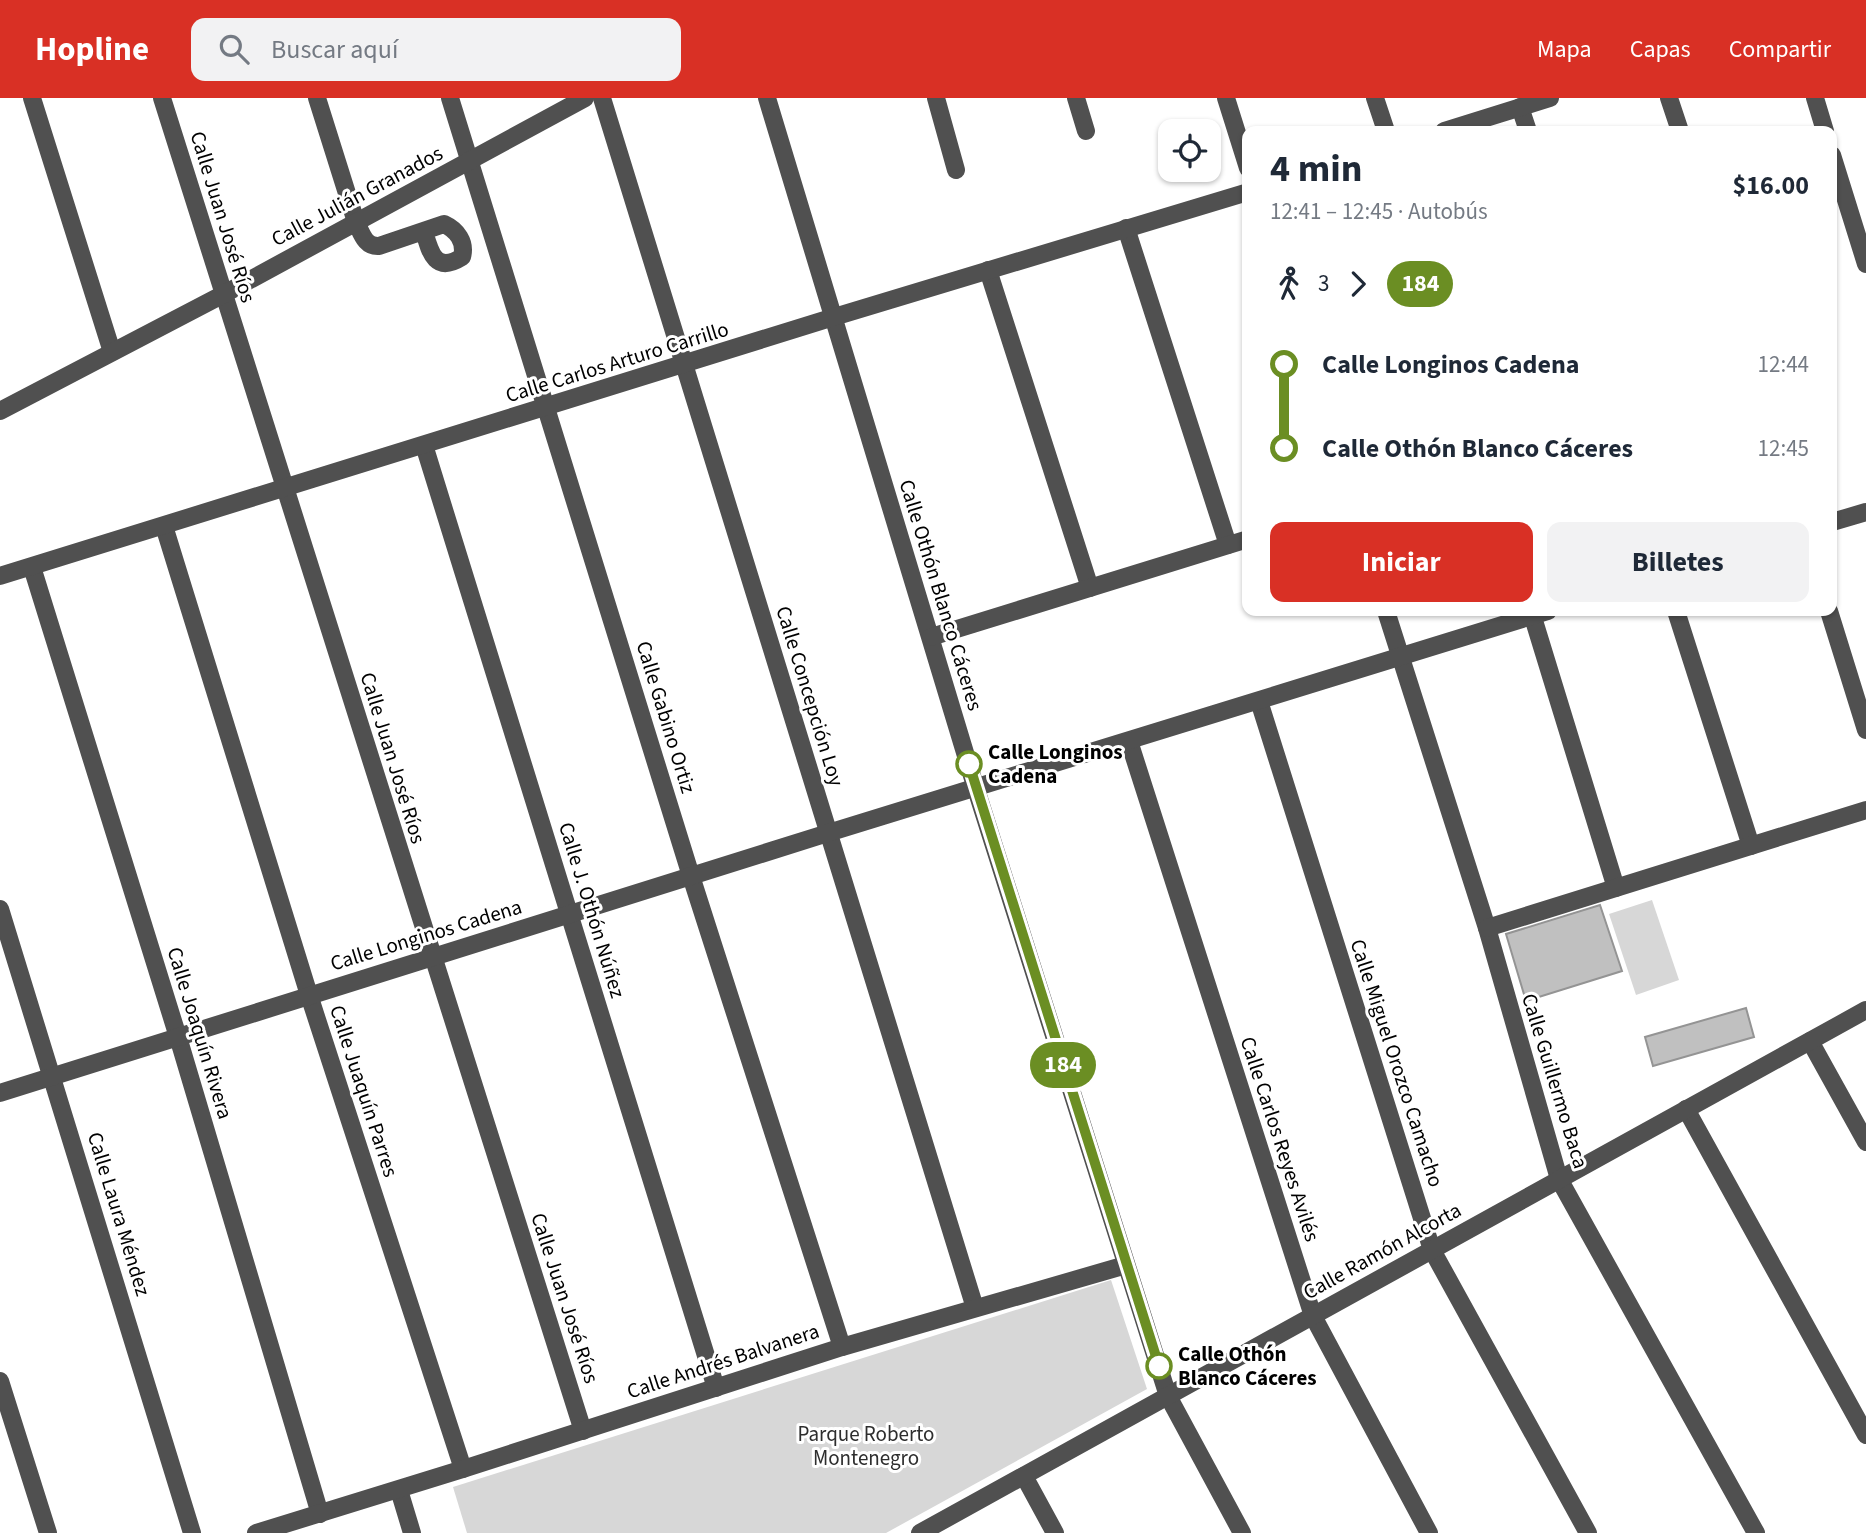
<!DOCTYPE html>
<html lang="es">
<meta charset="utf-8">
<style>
:root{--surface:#fff;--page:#f2f2f3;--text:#1f2937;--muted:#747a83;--accent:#d93025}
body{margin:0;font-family:"Source Sans 3",sans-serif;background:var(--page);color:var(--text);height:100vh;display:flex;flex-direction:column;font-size:26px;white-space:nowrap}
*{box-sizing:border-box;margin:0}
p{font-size:23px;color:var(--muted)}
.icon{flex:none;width:38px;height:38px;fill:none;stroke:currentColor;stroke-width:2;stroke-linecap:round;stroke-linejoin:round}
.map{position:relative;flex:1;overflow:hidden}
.sheet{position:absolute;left:1242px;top:28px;width:595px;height:490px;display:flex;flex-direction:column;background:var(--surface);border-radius:14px;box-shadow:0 2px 5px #0004}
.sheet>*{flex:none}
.badge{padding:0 14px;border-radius:23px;font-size:24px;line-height:46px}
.controls{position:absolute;left:1158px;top:21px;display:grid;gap:14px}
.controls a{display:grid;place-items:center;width:63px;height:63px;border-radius:14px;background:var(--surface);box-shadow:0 2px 5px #0004;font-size:35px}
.map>.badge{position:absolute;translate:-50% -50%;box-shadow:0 0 0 4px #fff}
.legs{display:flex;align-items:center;gap:10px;height:77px;padding:0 28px;font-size:23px}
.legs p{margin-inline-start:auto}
.head{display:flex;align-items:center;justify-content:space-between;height:119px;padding:0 28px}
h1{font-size:38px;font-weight:700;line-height:52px}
.button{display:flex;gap:14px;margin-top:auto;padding:14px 28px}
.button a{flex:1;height:80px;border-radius:14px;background:var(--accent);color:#fff;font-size:28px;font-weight:700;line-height:80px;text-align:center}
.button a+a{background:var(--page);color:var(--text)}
ul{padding:0 28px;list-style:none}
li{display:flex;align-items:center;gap:24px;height:84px;font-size:26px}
li i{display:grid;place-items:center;width:10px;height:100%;margin:0 9px;background:currentColor}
li i::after{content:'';width:18px;height:18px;margin:-9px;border:5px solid;border-radius:50%;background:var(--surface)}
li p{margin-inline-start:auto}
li:first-child i{background:linear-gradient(#0000 50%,currentColor 0)}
li:last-child i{background:linear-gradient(currentColor 50%,#0000 0)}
header{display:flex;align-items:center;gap:42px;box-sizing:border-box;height:98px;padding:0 35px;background:var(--accent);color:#fff}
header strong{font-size:33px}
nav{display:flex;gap:38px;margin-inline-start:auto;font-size:24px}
.search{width:490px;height:63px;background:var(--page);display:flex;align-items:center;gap:18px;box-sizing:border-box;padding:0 24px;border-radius:14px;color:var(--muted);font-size:26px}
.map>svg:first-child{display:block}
</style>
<header>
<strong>Hopline</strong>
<div class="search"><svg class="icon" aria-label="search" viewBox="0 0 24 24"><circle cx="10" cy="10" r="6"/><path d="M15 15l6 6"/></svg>Buscar aquí</div>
<nav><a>Mapa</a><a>Capas</a><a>Compartir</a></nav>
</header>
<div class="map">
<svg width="1866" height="1435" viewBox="0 0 1866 1435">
<rect width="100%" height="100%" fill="#fff"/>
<g fill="#d7d7d7">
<path d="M 1652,802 L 1679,882 L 1636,897 L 1609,816 Z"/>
<path d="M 1111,1182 L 1147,1291 L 886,1435 L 467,1435 L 453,1389 Z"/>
</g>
<g fill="#c0c0c0" stroke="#949494" stroke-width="2">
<path d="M 1600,807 L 1622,873 L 1526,903 L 1506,836 Z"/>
<path d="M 1746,910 L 1754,939 L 1653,968 L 1645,939 Z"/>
</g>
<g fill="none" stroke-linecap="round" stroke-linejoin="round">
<g stroke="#505050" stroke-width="18">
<path d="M 32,0 L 112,254"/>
<path d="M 162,0 L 583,1333"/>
<path d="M 317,0 L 356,124 C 362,136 365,149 379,148 L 444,126 C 457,132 466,144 462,159 C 435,176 430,154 424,133"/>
<path d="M 450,0 L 691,778 L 842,1249"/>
<path d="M 602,0 L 975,1210"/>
<path d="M 767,0 L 976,691 L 1168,1298 L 1242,1435"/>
<path d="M 936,0 L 956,72"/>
<path d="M 1076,0 L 1086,33"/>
<path d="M 1226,0 L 1248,70"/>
<path d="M 1375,0 L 1386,33"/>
<path d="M 1669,0 L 1680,33"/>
<path d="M 1815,0 L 1825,33"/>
<path d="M 1520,9 L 1528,33"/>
<path d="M 1444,33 L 1550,0"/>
<path d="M 1832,57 L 1866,166"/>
<path d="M 1126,130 L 1228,447"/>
<path d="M 988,172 L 1090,490"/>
<path d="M 0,313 L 224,196 L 585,0"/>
<path d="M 424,347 L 716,1290"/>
<path d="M 1832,424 L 1866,414"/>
<path d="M 164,428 L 309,897 L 463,1371"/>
<path d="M 32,469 L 178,939 L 320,1416"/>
<path d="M 0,478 L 834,219 L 1248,94"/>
<path d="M 1386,513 L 1487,830 L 1559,1081 L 1756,1435"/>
<path d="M 1531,513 L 1616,790"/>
<path d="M 1676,513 L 1751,748"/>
<path d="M 1829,513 L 1866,632"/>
<path d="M 931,539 L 1248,441"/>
<path d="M 1259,603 L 1432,1152 L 1588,1435"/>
<path d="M 1129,643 L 1313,1218 L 1429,1435"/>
<path d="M 0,811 L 192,1435"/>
<path d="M 1487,830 L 1866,712"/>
<path d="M 1810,943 L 1866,1044"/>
<path d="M 0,995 L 828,735 L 1548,513"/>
<path d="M 1686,1011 L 1866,1337"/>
<path d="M 0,1283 L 48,1435"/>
<path d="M 1024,1378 L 1055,1435"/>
<path d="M 399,1392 L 412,1435"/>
<path d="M 256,1435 L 463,1371 L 842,1249 L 1126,1167"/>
<path d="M 920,1435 L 1866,912"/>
</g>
</g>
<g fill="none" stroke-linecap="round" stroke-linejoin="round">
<g stroke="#fff" stroke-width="16">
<path id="line-1" d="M 969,666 L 1159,1268"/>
</g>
<use href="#line-1" stroke="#6b8e23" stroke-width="10"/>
</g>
<g fill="#fff" stroke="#6b8e23" stroke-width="3.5">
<circle cx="969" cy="666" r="12"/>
<circle cx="1159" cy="1268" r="12"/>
</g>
<g text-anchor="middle" stroke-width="6" stroke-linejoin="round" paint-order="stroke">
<g font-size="21" fill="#000" stroke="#fff">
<text transform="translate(357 98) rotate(-28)" y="7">Calle Julián Granados</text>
<text transform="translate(223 119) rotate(73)" y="7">Calle Juan José Ríos</text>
<text transform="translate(617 264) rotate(-17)" y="7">Calle Carlos Arturo Carrillo</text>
<text transform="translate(941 497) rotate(73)" y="7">Calle Othón Blanco Cáceres</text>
<text transform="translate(810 598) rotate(73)" y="7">Calle Concepción Loy</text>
<text transform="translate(666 619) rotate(73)" y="7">Calle Gabino Ortiz</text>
<text transform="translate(393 660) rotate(73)" y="7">Calle Juan José Ríos</text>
<text transform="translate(592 812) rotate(73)" y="7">Calle J. Othón Núñez</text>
<text transform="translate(426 837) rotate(-17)" y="7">Calle Longinos Cadena</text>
<text transform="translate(200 935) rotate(73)" y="7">Calle Joaquín Rivera</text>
<text transform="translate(1397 965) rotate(72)" y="7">Calle Miguel Orozco Camacho</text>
<text transform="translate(1555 983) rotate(73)" y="7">Calle Guillermo Baca</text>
<text transform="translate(364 993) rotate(72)" y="7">Calle Juaquín Parres</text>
<text transform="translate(1280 1041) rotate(72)" y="7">Calle Carlos Reyes Avilés</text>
<text transform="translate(119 1116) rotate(73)" y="7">Calle Laura Méndez</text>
<text transform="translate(1382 1153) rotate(-29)" y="7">Calle Ramón Alcorta</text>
<text transform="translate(565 1200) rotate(72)" y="7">Calle Juan José Ríos</text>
<text transform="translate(723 1263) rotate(-18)" y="7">Calle Andrés Balvanera</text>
</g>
<g font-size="21" font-weight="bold" fill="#000" stroke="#fff" text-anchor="start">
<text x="988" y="661">Calle Longinos<tspan x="988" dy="24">Cadena</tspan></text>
<text x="1178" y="1263">Calle Othón<tspan x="1178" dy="24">Blanco Cáceres</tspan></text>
</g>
<g font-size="21" fill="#2e2e2e" stroke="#fff">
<text x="866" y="1343">Parque Roberto<tspan x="866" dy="24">Montenegro</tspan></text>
</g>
</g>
</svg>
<div class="controls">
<a><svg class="icon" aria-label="locate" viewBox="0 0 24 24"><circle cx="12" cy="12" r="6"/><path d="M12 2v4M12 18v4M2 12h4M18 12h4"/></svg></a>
</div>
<b class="badge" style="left:1063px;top:967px;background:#6b8e23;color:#fff">184</b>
<section class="sheet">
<div class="head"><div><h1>4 min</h1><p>12:41 – 12:45 · Autobús</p></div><b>$16.00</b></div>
<div class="legs"><svg class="icon" aria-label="walk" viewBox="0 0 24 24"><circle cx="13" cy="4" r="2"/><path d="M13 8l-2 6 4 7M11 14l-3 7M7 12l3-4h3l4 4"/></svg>3<svg class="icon" aria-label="forward" viewBox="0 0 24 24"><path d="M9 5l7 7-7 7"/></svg><b class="badge" style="background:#6b8e23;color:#fff">184</b></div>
<ul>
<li><i style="color:#6b8e23"></i><b>Calle Longinos Cadena</b><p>12:44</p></li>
<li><i style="color:#6b8e23"></i><b>Calle Othón Blanco Cáceres</b><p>12:45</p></li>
</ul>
<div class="button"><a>Iniciar</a><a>Billetes</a></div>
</section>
</div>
